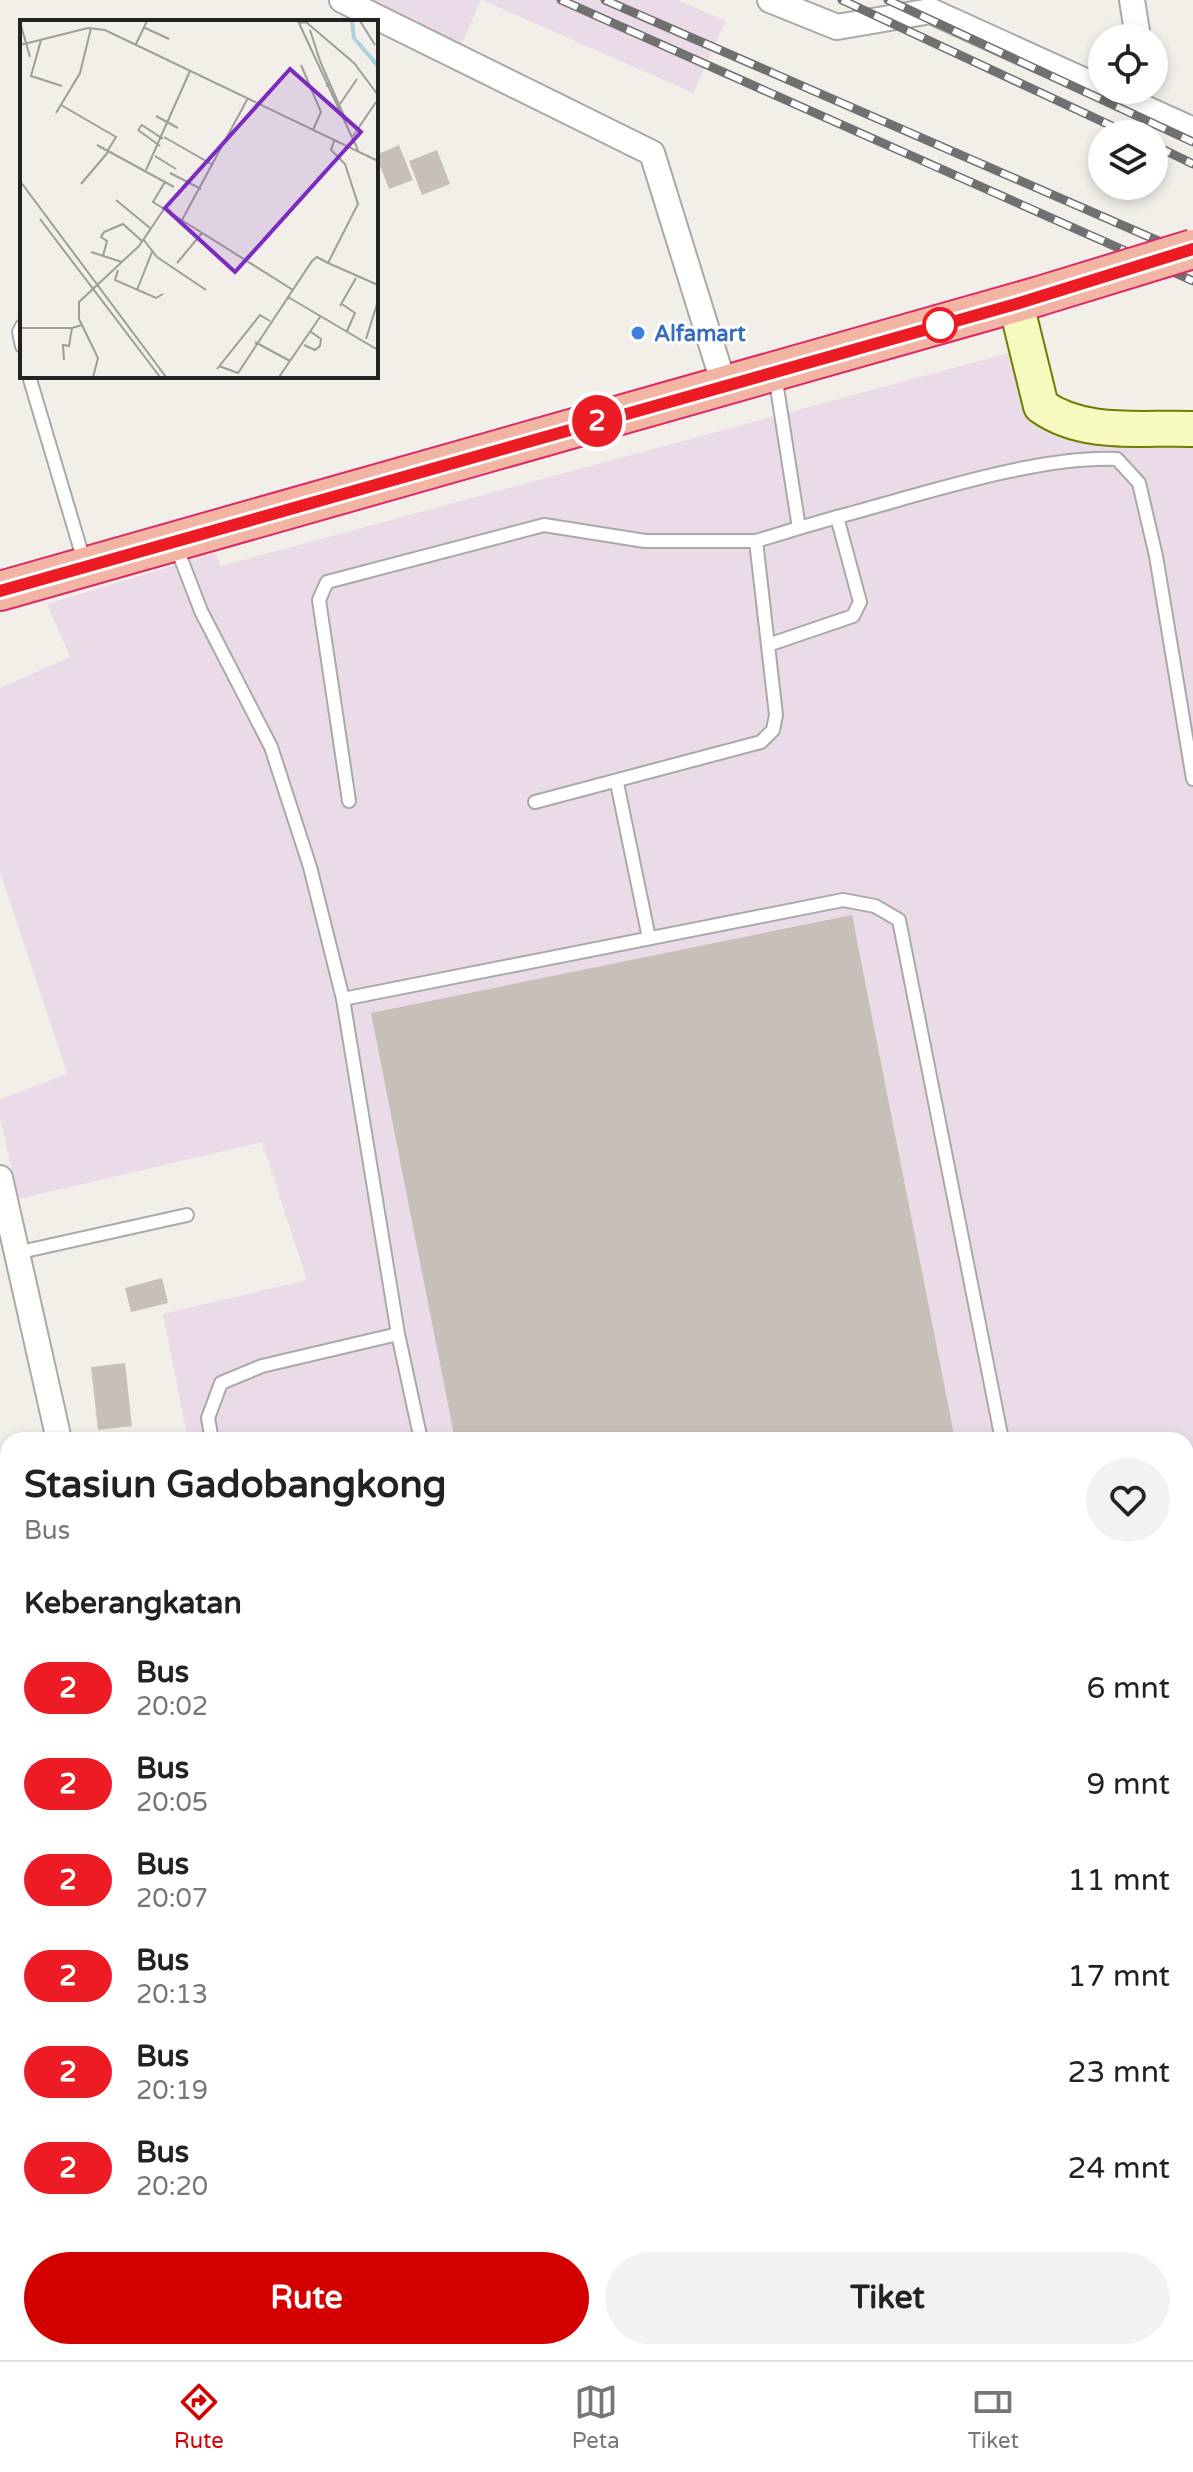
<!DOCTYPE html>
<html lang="id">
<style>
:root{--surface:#fff;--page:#f2f2f2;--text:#222;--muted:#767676;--line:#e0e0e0;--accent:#d40000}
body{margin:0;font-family:"Varela Round",sans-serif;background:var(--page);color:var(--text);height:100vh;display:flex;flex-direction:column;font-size:30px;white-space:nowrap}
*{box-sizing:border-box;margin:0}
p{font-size:26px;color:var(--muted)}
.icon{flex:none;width:44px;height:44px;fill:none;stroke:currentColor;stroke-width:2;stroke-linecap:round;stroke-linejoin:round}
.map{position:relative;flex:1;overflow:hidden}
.sheet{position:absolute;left:0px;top:1432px;width:1194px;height:928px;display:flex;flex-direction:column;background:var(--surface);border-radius:24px 24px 0 0;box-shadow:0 4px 12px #0003}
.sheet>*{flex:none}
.badge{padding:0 16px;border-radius:26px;font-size:28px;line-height:52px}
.buttons{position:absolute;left:1088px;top:24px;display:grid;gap:16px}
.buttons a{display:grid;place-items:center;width:80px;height:80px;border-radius:50%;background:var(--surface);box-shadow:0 4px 12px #0003;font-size:40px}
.map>.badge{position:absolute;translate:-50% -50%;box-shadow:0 0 0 4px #fff}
h2{padding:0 24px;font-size:30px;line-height:72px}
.round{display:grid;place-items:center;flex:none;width:84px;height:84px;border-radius:42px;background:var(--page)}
.overview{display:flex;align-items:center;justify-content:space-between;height:136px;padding:0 24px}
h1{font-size:38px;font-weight:700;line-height:60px}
.cta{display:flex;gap:16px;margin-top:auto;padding:16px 24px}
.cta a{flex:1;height:92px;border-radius:48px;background:var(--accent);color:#fff;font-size:32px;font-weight:700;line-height:92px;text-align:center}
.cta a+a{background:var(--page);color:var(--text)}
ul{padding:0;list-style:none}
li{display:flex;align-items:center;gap:24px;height:96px;padding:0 24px}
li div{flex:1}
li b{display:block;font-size:30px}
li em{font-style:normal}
li .badge{min-width:88px;font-weight:700;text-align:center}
.tab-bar{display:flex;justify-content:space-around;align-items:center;height:112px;border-top:2px solid var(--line);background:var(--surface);font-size:22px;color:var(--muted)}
.tab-bar a{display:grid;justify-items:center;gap:4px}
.tab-bar .on{color:var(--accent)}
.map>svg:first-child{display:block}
</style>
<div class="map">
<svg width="1193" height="2360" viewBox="0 0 1193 2360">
<rect width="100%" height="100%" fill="#f2efe9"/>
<g fill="#ebdbe8">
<path d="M 359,0 L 481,0 L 461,45 Z"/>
<path d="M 482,0 L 678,0 L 726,21 L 693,93 Z"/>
<path d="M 1012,352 L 1028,419 L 1059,438 L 1193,442 L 1193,2149 L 1186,2150 L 1186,1440 L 188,1440 L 163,1314 L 307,1280 L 262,1142 L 19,1199 L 0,1119 L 0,1099 L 67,1074 L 0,873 L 0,688 L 70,657 L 47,604 L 215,553 L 221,566 Z"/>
</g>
<g fill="#c7bfb8">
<path d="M 399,145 L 413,180 L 389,189 L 376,155 Z"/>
<path d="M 437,150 L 450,184 L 422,195 L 409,161 Z"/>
<path d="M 852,915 L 955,1440 L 455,1440 L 371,1013 Z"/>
<path d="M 162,1278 L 168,1303 L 131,1312 L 125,1288 Z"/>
<path d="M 125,1363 L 132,1426 L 98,1430 L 91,1367 Z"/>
</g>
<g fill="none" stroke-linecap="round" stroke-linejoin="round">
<g stroke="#a9a9a9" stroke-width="16">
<g id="service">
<path d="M 22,326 L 19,332 L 22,346"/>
<path d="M 29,376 L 84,561"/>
<path d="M 837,517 C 917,496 1037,455 1117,459 L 1139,483 L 1156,556 L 1193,779"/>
<path d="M 176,546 L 201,611 L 271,747 L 310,867 L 343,999 L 843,900 L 875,906 L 899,920 L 1002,1440"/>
<path d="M 768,645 L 853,616 L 860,602 L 837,517 L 799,528 L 775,375"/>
<path d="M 617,783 L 649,938"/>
<path d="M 349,801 L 319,600 L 327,582 L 544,525 L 645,541 L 756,541"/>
<path d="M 535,802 L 761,742 L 773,730 L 776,715 L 756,541 L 799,528"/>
<path d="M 16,1253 L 187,1215"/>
<path d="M 398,1334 L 421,1440"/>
<path d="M 212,1440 L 208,1418 L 221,1383 L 262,1366 L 398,1334 L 343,999"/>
<path d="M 1186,2046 L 1193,2045"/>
</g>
</g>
<g stroke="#a9a9a9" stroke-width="28">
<g id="minor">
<path d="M 342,0 L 652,153 L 724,385"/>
<path d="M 770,0 L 837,27 L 931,11 L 1193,130"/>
<path d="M 1132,0 L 1138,38"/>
<path d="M 0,1178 L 59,1440"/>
<path d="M 0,1556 L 8,1556"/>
<path d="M 0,1921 L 8,1919"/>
<path d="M 0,2105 L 8,2103"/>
<path d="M 393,2352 L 394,2360"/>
<path d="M 568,2352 L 569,2360"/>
</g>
</g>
<g stroke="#a9a9a9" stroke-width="34">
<g id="tertiary">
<path d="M 1186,2173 L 1193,2172"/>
<path d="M 72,2360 L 117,2352"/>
</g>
</g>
<g stroke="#707d05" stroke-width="38">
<path id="secondary" d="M 1016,304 L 1041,406 C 1084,437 1143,427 1193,429"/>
</g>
<g stroke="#dc2a67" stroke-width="42">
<path id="trunk" d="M 0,591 L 1036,297"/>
</g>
<use href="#service" stroke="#fff" stroke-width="12"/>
<use href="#minor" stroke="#fff" stroke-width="24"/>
<use href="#tertiary" stroke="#fff" stroke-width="30"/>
<use href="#secondary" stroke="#f7fabf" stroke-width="34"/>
<use href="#trunk" stroke="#f2b4a3" stroke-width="38"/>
<g stroke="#707070" stroke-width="9">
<g id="rail">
<path d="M 561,0 L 1193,281"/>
<path d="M 605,0 L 1193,256"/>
<path d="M 842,0 L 1129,134"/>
<path d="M 888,0 L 1193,142"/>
<path d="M 1154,145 L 1193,164"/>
</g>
</g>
<use href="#rail" stroke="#fff" stroke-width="6" stroke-dasharray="18" stroke-linecap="butt"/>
<g stroke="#dc2a67" stroke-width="42" stroke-linecap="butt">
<path id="trunk-bridge" d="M 1036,297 L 1193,249"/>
</g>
<use href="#trunk-bridge" stroke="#f2b4a3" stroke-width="38"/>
</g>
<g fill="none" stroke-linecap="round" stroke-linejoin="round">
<g stroke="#fff" stroke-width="18">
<path id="line" d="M 0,591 L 1016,304 L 1193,249"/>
</g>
<use href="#line" stroke="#ed1c24" stroke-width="12"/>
</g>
<circle fill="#fff" stroke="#ed1c24" stroke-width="4" cx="940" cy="325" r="16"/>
<circle fill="#3f7fe0" stroke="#fff" stroke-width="3" cx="638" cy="333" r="8"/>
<g text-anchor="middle" stroke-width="6" stroke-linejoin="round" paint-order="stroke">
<g font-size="22" font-weight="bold" fill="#366cbe" stroke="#fff" text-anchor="start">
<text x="654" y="341">Alfamart</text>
</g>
</g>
<g transform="translate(20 20)">
<rect width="358" height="358" fill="#f2efe9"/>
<path fill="none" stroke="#aad3df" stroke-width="4" d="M 332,1 L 334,18 L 358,46"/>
<path fill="none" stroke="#9f9d99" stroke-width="2" d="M 142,1 L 167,1M 278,1 L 338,130M 340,1 L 355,25M 0,2 L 10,37M 279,3 L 286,2 L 334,43 L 358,75M 123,7 L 149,19M 290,10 L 300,41M 21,20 L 11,56 L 42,66M 116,24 L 127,1M 0,25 L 68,8 L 85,10 L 358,141M 300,41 L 310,64M 281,45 L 301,92 L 293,110M 306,66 L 310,64 L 325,98M 320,84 L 337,59M 41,85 L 96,117 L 88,130M 36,93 L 60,53 L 71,8M 136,96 L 158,108M 118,110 L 122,105 L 143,119M 118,110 L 140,126M 333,116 L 356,82M 144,117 L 193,145M 314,121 L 311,130 L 325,144 L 338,184 L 308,243 L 358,265M 77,125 L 154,167M 135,136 L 156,149M 126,150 L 170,51M 150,153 L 181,169M 0,161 L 146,357M 145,162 L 133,182 L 273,270M 61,164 L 89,131M 96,180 L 130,208M 20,199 L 140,357M 162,200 L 228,78M 123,219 L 137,237 L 186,270M 71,232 L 102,242M 83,236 L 87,221 L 81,217 L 84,212 L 103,204 L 122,221M 157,243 L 182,213M 98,250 L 95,260 L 136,278 L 143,274M 117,270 L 132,232M 268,277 L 358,330M 322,284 L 335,293 L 327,311M 320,286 L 336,258M 0,308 L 52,308M 346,319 L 358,281M 235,322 L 270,341M 284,325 L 295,330 L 300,326 L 301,319 L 291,312M 44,340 L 43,325 L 49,326 L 52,308 L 62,305M 199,346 L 218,353 L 292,241 L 297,237 L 308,243M 197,349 L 240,295 L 250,301M 73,357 L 78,338 L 59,299 L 59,282 L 119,226 L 144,189M 259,357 L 300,297"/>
<path fill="#7b2cbf" fill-opacity="0.15" stroke="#7b2cbf" stroke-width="4" d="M 270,49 L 341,112 L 215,252 L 145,188 Z"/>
<rect width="358" height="358" fill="none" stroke="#222" stroke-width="4"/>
</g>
</svg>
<div class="buttons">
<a><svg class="icon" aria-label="locate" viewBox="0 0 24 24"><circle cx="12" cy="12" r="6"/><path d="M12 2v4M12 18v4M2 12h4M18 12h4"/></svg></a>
<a><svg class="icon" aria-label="layers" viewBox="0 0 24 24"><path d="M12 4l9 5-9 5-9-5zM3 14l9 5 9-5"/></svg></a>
</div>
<b class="badge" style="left:597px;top:421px;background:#ed1c24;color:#fff">2</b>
<section class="sheet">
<div class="overview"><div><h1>Stasiun Gadobangkong</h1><p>Bus</p></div><a class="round"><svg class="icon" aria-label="heart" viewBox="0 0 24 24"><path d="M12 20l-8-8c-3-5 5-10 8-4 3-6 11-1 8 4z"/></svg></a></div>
<h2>Keberangkatan</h2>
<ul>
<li><span class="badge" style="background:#ed1c24;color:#fff">2</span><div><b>Bus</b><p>20:02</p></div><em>6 mnt</em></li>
<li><span class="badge" style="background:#ed1c24;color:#fff">2</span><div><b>Bus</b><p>20:05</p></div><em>9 mnt</em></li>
<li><span class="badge" style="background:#ed1c24;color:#fff">2</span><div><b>Bus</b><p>20:07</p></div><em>11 mnt</em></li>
<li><span class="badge" style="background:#ed1c24;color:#fff">2</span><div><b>Bus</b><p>20:13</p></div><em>17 mnt</em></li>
<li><span class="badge" style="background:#ed1c24;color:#fff">2</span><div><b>Bus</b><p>20:19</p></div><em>23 mnt</em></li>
<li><span class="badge" style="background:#ed1c24;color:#fff">2</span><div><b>Bus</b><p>20:20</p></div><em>24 mnt</em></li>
</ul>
<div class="cta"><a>Rute</a><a>Tiket</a></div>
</section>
</div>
<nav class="tab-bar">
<a class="on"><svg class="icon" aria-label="directions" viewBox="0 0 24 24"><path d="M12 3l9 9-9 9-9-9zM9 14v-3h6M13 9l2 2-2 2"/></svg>Rute</a>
<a><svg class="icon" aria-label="map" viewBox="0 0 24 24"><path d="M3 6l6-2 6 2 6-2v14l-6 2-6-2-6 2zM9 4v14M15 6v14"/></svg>Peta</a>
<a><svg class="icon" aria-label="tickets" viewBox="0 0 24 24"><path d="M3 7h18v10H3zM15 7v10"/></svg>Tiket</a>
</nav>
